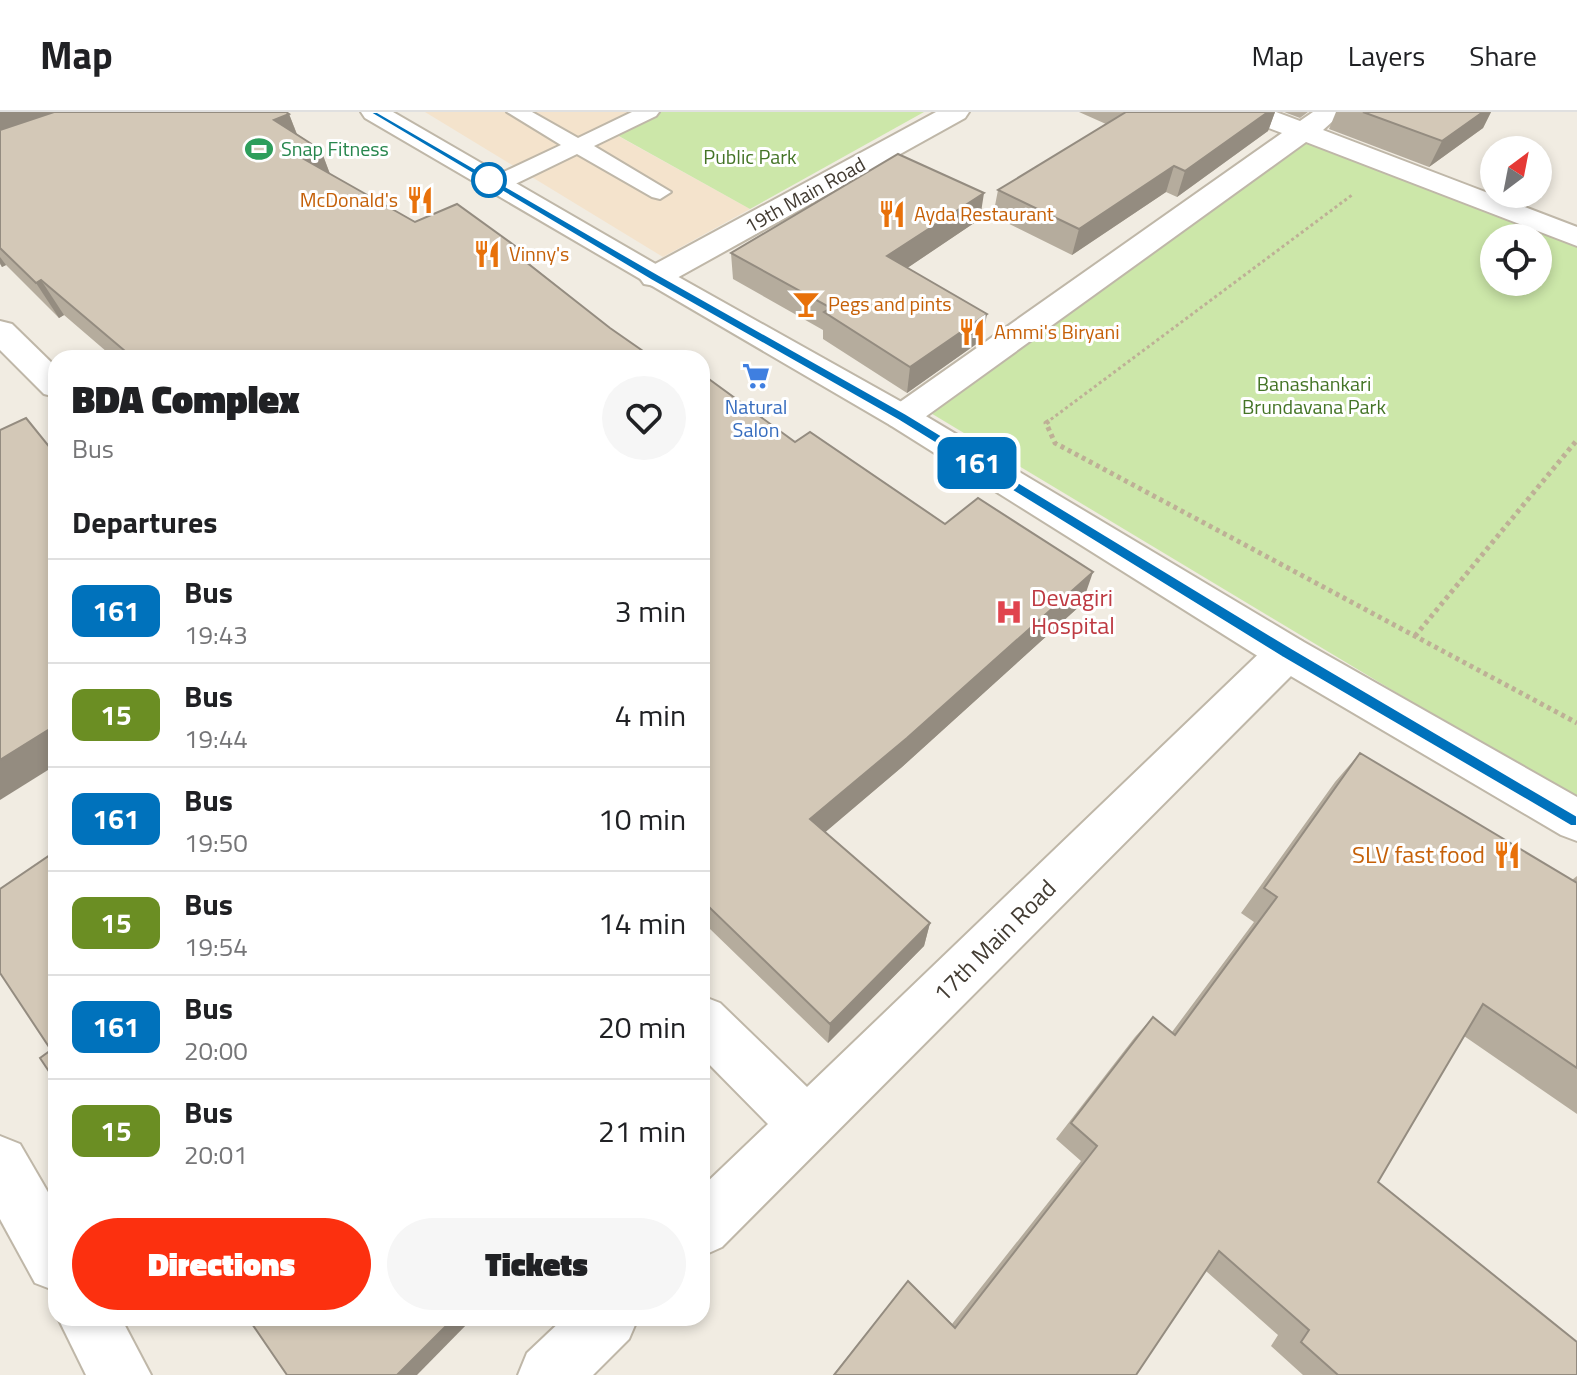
<!DOCTYPE html>
<style>
:root{--surface:#fff;--page:#f6f6f6;--text:#202124;--muted:#757577;--line:#e0e0e0;--accent:#fc300f}
body{margin:0;font-family:"Titillium Web",sans-serif;background:var(--page);color:var(--text);height:100vh;display:flex;flex-direction:column;font-size:30px;white-space:nowrap}
*{box-sizing:border-box;margin:0}
p{font-size:26px;color:var(--muted)}
.icon{flex:none;width:44px;height:44px;fill:none;stroke:currentColor;stroke-width:2;stroke-linecap:round;stroke-linejoin:round}
.map{position:relative;flex:1;overflow:hidden}
.details{position:absolute;left:48px;top:238px;width:662px;height:976px;display:flex;flex-direction:column;background:var(--surface);border-radius:24px;box-shadow:0 4px 12px #0003}
.details>*{flex:none}
.badge{padding:0 16px;border-radius:12px;font-size:28px;line-height:52px}
.needle{width:52px;rotate:32deg}
.fabs{position:absolute;left:1480px;top:24px;display:grid;gap:16px}
.fabs a{display:grid;place-items:center;width:72px;height:72px;border-radius:50%;background:var(--surface);box-shadow:0 4px 12px #0003;font-size:40px}
.map>.badge{position:absolute;translate:-50% -50%;box-shadow:0 0 0 4px #fff}
h2{padding:0 24px;font-size:30px;line-height:72px}
.round{display:grid;place-items:center;flex:none;width:84px;height:84px;border-radius:42px;background:var(--page)}
.head{display:flex;align-items:center;justify-content:space-between;height:136px;padding:0 24px}
h1{font-size:38px;font-weight:800;line-height:60px}
.button{display:flex;gap:16px;margin-top:auto;padding:16px 24px}
.button a{flex:1;height:92px;border-radius:48px;background:var(--accent);color:#fff;font-size:32px;font-weight:800;line-height:92px;text-align:center}
.button a+a{background:var(--page);color:var(--text)}
ul{padding:0;list-style:none}
li{display:flex;align-items:center;gap:24px;height:104px;padding:0 24px;border-top:2px solid var(--line)}
li div{flex:1}
li b{display:block;font-size:30px}
li em{font-style:normal}
li .badge{min-width:88px;font-weight:700;text-align:center}
header{display:flex;align-items:center;gap:48px;box-sizing:border-box;height:112px;padding:0 40px;background:var(--surface);border-bottom:2px solid var(--line)}
header strong{font-size:38px}
nav{display:flex;gap:44px;margin-inline-start:auto;font-size:28px}
.map>svg:first-child{display:block}
</style>
<header>
<strong>Map</strong>
<nav><a>Map</a><a>Layers</a><a>Share</a></nav>
</header>
<div class="map">
<svg width="1577" height="1263" viewBox="0 0 1577 1263">
<rect width="100%" height="100%" fill="#f1ece2"/>
<path fill="#f4e3cc" d="M 425,0 L 646,0 L 609,19 L 750,97 L 663,145 Z"/>
<g fill="#cce7a9" fill-rule="evenodd">
<path d="M 646,0 L 924,0 L 750,97 L 608,18 Z"/>
<path d="M 1305,21 L 1577,129 L 1577,689 L 929,300 ZM 1494,126 L 1538,126 L 1538,170 L 1494,170 Z"/>
</g>
<g fill="none" stroke-linecap="round" stroke-linejoin="round">
<g stroke="#bfb7a8" stroke-width="4">
<path id="service" d="M 507,0 L 532,0 L 578,26 L 632,0 L 659,0 L 656,4 L 594,34 L 671,80 L 660,87 L 652,85 L 577,42 L 505,77 L 489,77 L 486,72 L 489,67 L 561,33 Z"/>
</g>
<g stroke="#bfb7a8" stroke-width="4">
<g id="minor">
<path d="M 936,0 L 969,0 L 965,6 L 666,172 L 655,174 L 644,172 L 639,165 L 644,158 Z"/>
<path d="M 1239,0 L 1276,0 L 1300,9 L 1313,0 L 1343,0 L 1323,18 L 1577,115 L 1577,134 L 1306,30 L 914,313 L 902,317 L 890,313 L 885,305 L 890,297 L 1282,21 L 1243,6 Z"/>
<path d="M 0,209 L 12,212 L 56,255 L 56,285 L 44,282 L 0,238 Z"/>
<path d="M 1287,525 L 1302,529 L 1308,541 L 1302,553 L 722,1135 L 702,1144 L 702,1075 L 768,1012 L 702,945 L 702,884 L 720,891 L 807,975 L 1272,529 Z"/>
<path d="M 0,1024 L 20,1032 L 56,1094 L 56,1179 L 35,1171 L 0,1107 Z"/>
<path d="M 58,1206 L 121,1206 L 151,1263 L 86,1263 Z"/>
<path d="M 564,1206 L 638,1206 L 629,1227 L 593,1263 L 518,1263 L 527,1241 Z"/>
</g>
</g>
<g stroke="#bfb7a8" stroke-width="4">
<path id="tertiary" d="M 361,0 L 393,0 L 666,158 L 914,297 L 1302,529 L 1577,685 L 1577,729 L 1561,723 L 1272,553 L 890,313 L 365,6 Z"/>
</g>
<path stroke="#beb096" stroke-width="3" stroke-dasharray="3 3" stroke-linecap="butt" d="M 1046,311 L 1352,83"/>
<g stroke="#beb096" stroke-width="5" stroke-dasharray="4 4" stroke-linecap="butt">
<path d="M 1049,309 L 1046,311 L 1055,331 L 1577,611"/>
<path d="M 1415,524 L 1577,328"/>
</g>
<use href="#service" fill="#fff" fill-rule="evenodd"/>
<use href="#minor" fill="#fff" fill-rule="evenodd"/>
<use href="#tertiary" fill="#fff" fill-rule="evenodd"/>
</g>
<g fill="#b5ac9d">
<path d="M 0,0 L 289,2 L 297,22 L 321,38 L 330,62 L 415,110 L 518,136 L 521,145 L 610,216 L 653,246 L 114,246 L 64,203 L 59,206 L 6,153 L 2,155 L 0,152 Z"/>
<path d="M 1079,0 L 1275,0 L 1268,19 L 1177,85 L 1166,80 L 1072,143 L 993,104 L 998,78 L 1106,12 Z"/>
<path d="M 1284,0 L 1308,0 L 1300,6 Z"/>
<path d="M 1336,0 L 1491,0 L 1483,16 L 1429,55 L 1329,17 Z"/>
<path d="M 980,107 L 907,156 L 982,228 L 907,281 L 823,227 L 823,218 L 733,167 L 731,141 Z"/>
<path d="M 702,262 L 795,330 L 945,412 L 1082,492 L 902,655 L 825,720 L 930,811 L 924,834 L 828,931 L 710,817 L 702,824 Z"/>
<path d="M 1360,641 L 1572,768 L 1577,764 L 1577,1002 L 1464,924 L 1378,1070 L 1577,1263 L 1303,1263 L 1271,1234 L 1278,1223 L 1206,1159 L 1136,1263 L 833,1263 L 908,1169 L 952,1212 L 1081,1049 L 1056,1027 L 1135,925 L 1153,905 L 1172,920 L 1254,810 L 1241,801 L 1335,670 Z"/>
</g>
<g fill="#948c80">
<path d="M 0,0 L 102,0 L 0,36 Z"/>
<path d="M 1268,0 L 1275,0 L 1268,19 L 1177,85 L 1185,59 Z"/>
<path d="M 1483,0 L 1491,0 L 1483,16 L 1429,55 L 1442,29 Z"/>
<path d="M 289,2 L 302,36 L 274,8 Z"/>
<path d="M 321,38 L 334,73 L 302,46 Z"/>
<path d="M 1174,54 L 1166,80 L 1072,143 L 1079,117 Z"/>
<path d="M 984,81 L 980,107 L 885,171 L 887,144 Z"/>
<path d="M 518,136 L 526,170 L 512,139 Z"/>
<path d="M 0,145 L 6,153 L 2,155 L 0,151 Z"/>
<path d="M 41,168 L 64,203 L 59,206 L 36,171 Z"/>
<path d="M 987,202 L 982,228 L 907,281 L 910,255 Z"/>
<path d="M 1093,460 L 1082,492 L 902,655 L 809,734 L 810,707 Z"/>
<path d="M 56,613 L 56,653 L 0,688 L 0,648 Z"/>
<path d="M 707,793 L 710,817 L 702,824 L 702,797 Z"/>
<path d="M 930,811 L 924,834 L 828,931 L 830,912 Z"/>
<path d="M 454,1206 L 473,1206 L 417,1263 L 397,1263 Z"/>
</g>
<g fill="#d3c8b7" stroke="#948c80" stroke-width="2">
<path d="M 54,0 L 286,0 L 289,2 L 274,8 L 321,38 L 302,46 L 415,110 L 457,92 L 518,136 L 512,139 L 610,216 L 653,246 L 120,246 L 117,243 L 125,239 L 41,168 L 36,171 L 0,136 L 0,18 Z"/>
<path d="M 1126,0 L 1268,0 L 1185,59 L 1174,54 L 1079,117 L 998,78 Z"/>
<path d="M 1363,0 L 1483,0 L 1442,29 Z"/>
<path d="M 898,42 L 984,81 L 887,144 L 987,202 L 910,255 L 824,200 L 831,196 L 731,141 Z"/>
<path d="M 702,262 L 795,330 L 810,320 L 945,412 L 978,386 L 1093,460 L 907,626 L 810,707 L 930,811 L 830,912 L 707,793 L 702,797 Z"/>
<path d="M 26,306 L 56,343 L 56,613 L 0,648 L 0,318 Z"/>
<path d="M 1360,641 L 1577,771 L 1577,956 L 1483,892 L 1378,1070 L 1577,1230 L 1577,1263 L 1338,1263 L 1301,1230 L 1309,1218 L 1219,1139 L 1136,1263 L 834,1263 L 908,1169 L 955,1216 L 1097,1034 L 1071,1011 L 1153,905 L 1175,923 L 1277,785 L 1264,776 Z"/>
<path d="M 56,739 L 56,970 L 40,946 L 51,938 L 0,861 L 0,777 Z"/>
<path d="M 248,1206 L 454,1206 L 397,1263 L 287,1263 Z"/>
</g>
<path fill="#0072bc" stroke="#fff" stroke-width="2" d="M 369,0 L 377,0 L 659,163 L 906,302 L 1293,537 L 1577,704 L 1577,714 L 1571,714 L 1282,545 L 898,308 L 651,168 Z"/>
<defs>
<g id="stadium-bare" transform="scale(2.16)"><path d="M0-5a6.5 5 0 1 0 0 10a6.5 5 0 1 0 0-10ZM-3.5-1.8h7v3.6h-7Z" fill="#2e9e5b" stroke="#fff" stroke-width="2.5" paint-order="stroke"/></g>
<g id="restaurant-bare" transform="scale(2.16)"><path d="M-5-6h1v4h1v-4h1v4h1v-4h1v5L-1.5 .5V6h-2V.5L-5-1ZM5-6V6H3V1.5H1.5Q1.5-4 5-6Z" fill="#e8710a" stroke="#fff" stroke-width="2.5" paint-order="stroke"/></g>
<g id="bar-bare" transform="scale(2.16)"><path d="M-6-5H6L.8 .8V4.5H3.5V6h-7V4.5H-.8V.8Z" fill="#e8710a" stroke="#fff" stroke-width="2.5" paint-order="stroke"/></g>
<g id="supermarket-bare" transform="scale(2.16)"><path d="M-6-5.5h2.5l.6 2H6L4.5 2H-2.5L-4.4-4H-6ZM-1.5 3.2a1.3 1.3 0 1 0 .1 0ZM3 3.2a1.3 1.3 0 1 0 .1 0Z" fill="#3f7fe0" stroke="#fff" stroke-width="2.5" paint-order="stroke"/></g>
<g id="hospital-bare" transform="scale(2.16)"><path d="M-5-5h3v3.5h4V-5h3V5h-3V1.5h-4V5h-3Z" fill="#e0444e" stroke="#fff" stroke-width="2.5" paint-order="stroke"/></g>
</defs>
<g fill-rule="evenodd">
<use href="#stadium-bare" x="259" y="37"/>
<use href="#restaurant-bare" x="420" y="88"/>
<use href="#restaurant-bare" x="892" y="102"/>
<use href="#restaurant-bare" x="487" y="142"/>
<use href="#bar-bare" x="806" y="192"/>
<use href="#restaurant-bare" x="972" y="220"/>
<use href="#supermarket-bare" x="756" y="264"/>
<use href="#hospital-bare" x="1009" y="500"/>
<use href="#restaurant-bare" x="1507" y="743"/>
</g>
<circle fill="#fff" stroke="#0072bc" stroke-width="4" cx="489" cy="68" r="16"/>
<g text-anchor="middle" stroke-width="6" stroke-linejoin="round" paint-order="stroke">
<g font-size="20" fill="#27864d" stroke="#fff" text-anchor="start">
<text x="281" y="44">Snap Fitness</text>
</g>
<g font-size="20" fill="#447426" stroke="#fff">
<text x="750" y="52">Public Park</text>
<text x="1314" y="279">Banashankari<tspan x="1314" dy="23">Brundavana Park</tspan></text>
</g>
<g font-size="20" fill="#433c33" stroke="#fff">
<text transform="translate(805 83) rotate(-29)" y="7">19th Main Road</text>
</g>
<g font-size="20" fill="#c56008" stroke="#fff" text-anchor="start">
<text x="398" y="95" text-anchor="end">McDonald's</text>
<text x="914" y="109">Ayda Restaurant</text>
<text x="509" y="149">Vinny's</text>
<text x="828" y="199">Pegs and pints</text>
<text x="994" y="227">Ammi's Biryani</text>
</g>
<g font-size="20" fill="#366cbe" stroke="#fff">
<text x="756" y="302">Natural<tspan x="756" dy="23">Salon</tspan></text>
</g>
<g font-size="24" fill="#be3a42" stroke="#fff" text-anchor="start">
<text x="1031" y="494">Devagiri<tspan x="1031" dy="28">Hospital</tspan></text>
</g>
<g font-size="24" fill="#c56008" stroke="#fff" text-anchor="end">
<text x="1485" y="751">SLV fast food</text>
</g>
<g font-size="24" fill="#433c33" stroke="#fff">
<text transform="translate(995 829) rotate(-45)" y="8">17th Main Road</text>
</g>
</g>
</svg>
<div class="fabs">
<a><svg class="needle" viewBox="-14 -14 28 28"><path d="M0-13l5 13h-10z" fill="#e53935"/><path d="M0 13l5-13h-10z" fill="#757577"/></svg></a>
<a><svg class="icon" aria-label="locate" viewBox="0 0 24 24"><circle cx="12" cy="12" r="6"/><path d="M12 2v4M12 18v4M2 12h4M18 12h4"/></svg></a>
</div>
<b class="badge" style="left:977px;top:351px;background:#0072bc;color:#fff">161</b>
<section class="details">
<div class="head"><div><h1>BDA Complex</h1><p>Bus</p></div><a class="round"><svg class="icon" aria-label="heart" viewBox="0 0 24 24"><path d="M12 20l-8-8c-3-5 5-10 8-4 3-6 11-1 8 4z"/></svg></a></div>
<h2>Departures</h2>
<ul>
<li><span class="badge" style="background:#0072bc;color:#fff">161</span><div><b>Bus</b><p>19:43</p></div><em>3 min</em></li>
<li><span class="badge" style="background:#6b8e23;color:#fff">15</span><div><b>Bus</b><p>19:44</p></div><em>4 min</em></li>
<li><span class="badge" style="background:#0072bc;color:#fff">161</span><div><b>Bus</b><p>19:50</p></div><em>10 min</em></li>
<li><span class="badge" style="background:#6b8e23;color:#fff">15</span><div><b>Bus</b><p>19:54</p></div><em>14 min</em></li>
<li><span class="badge" style="background:#0072bc;color:#fff">161</span><div><b>Bus</b><p>20:00</p></div><em>20 min</em></li>
<li><span class="badge" style="background:#6b8e23;color:#fff">15</span><div><b>Bus</b><p>20:01</p></div><em>21 min</em></li>
</ul>
<div class="button"><a>Directions</a><a>Tickets</a></div>
</section>
</div>
